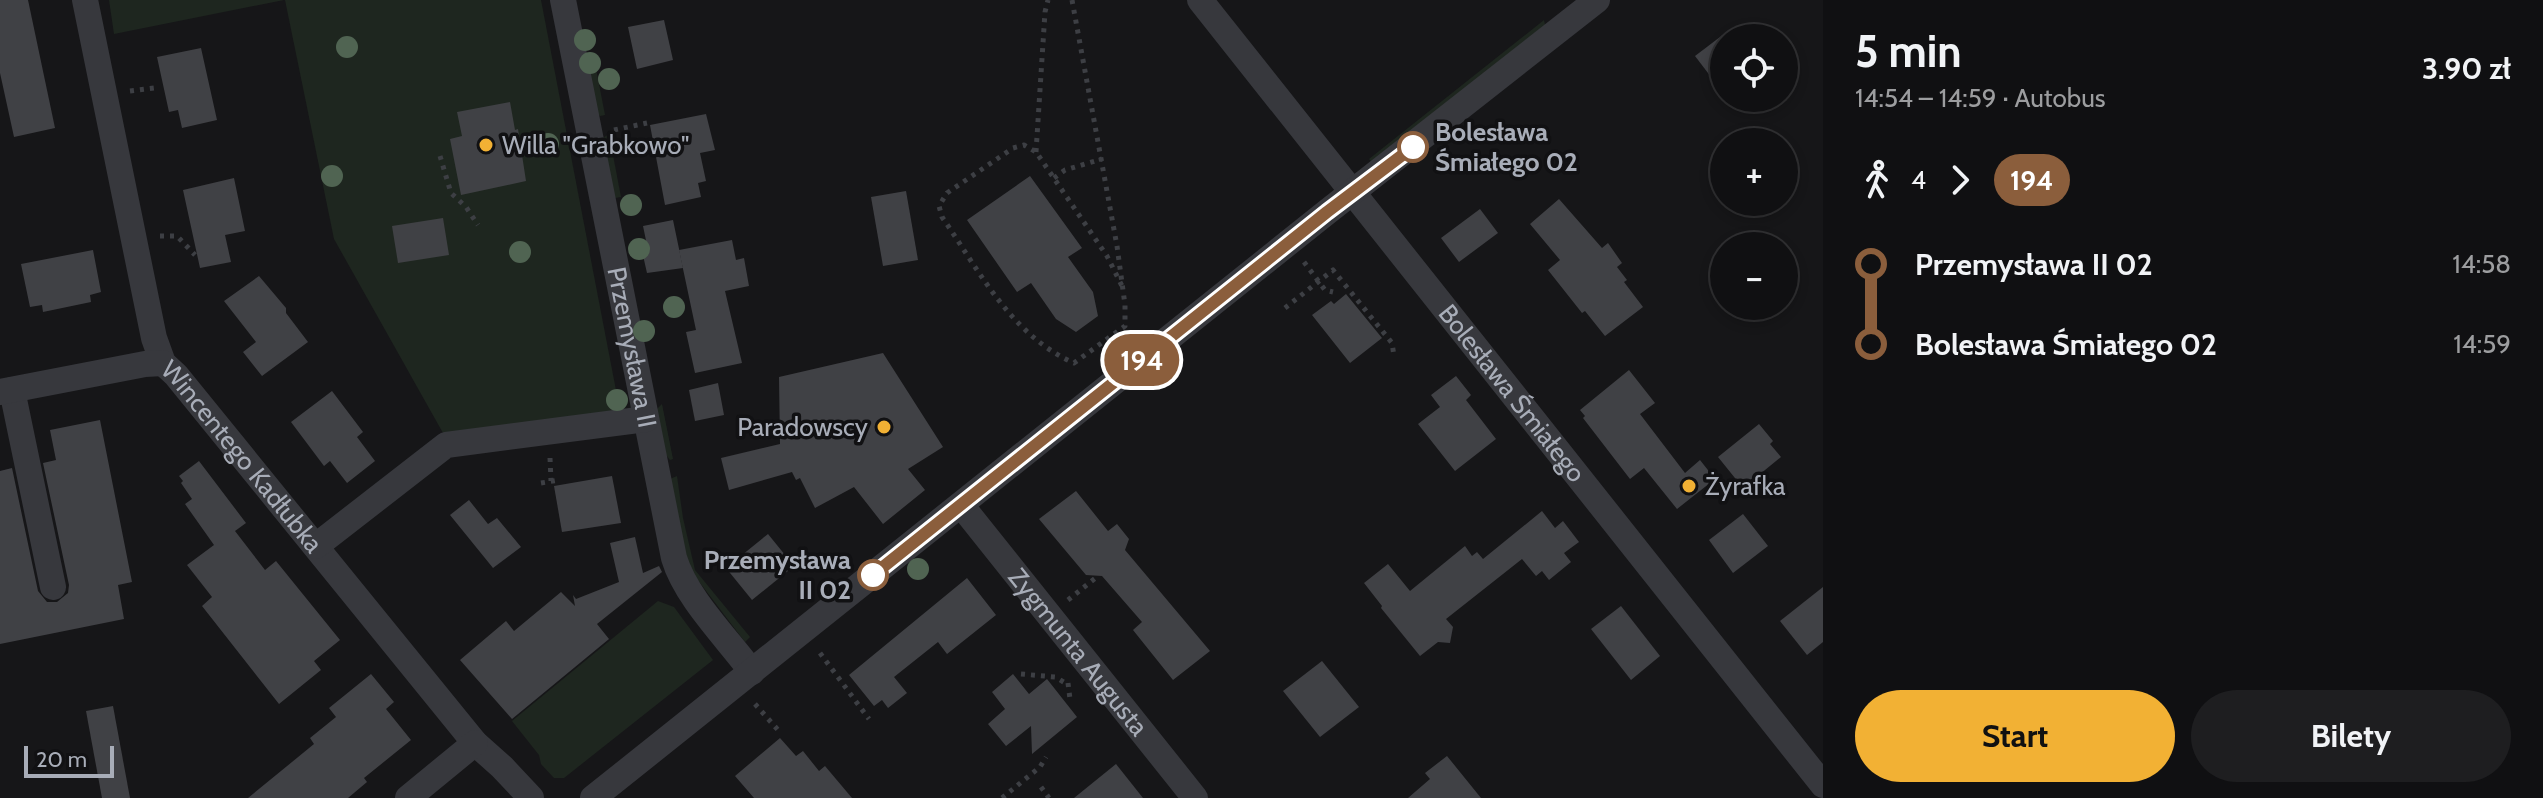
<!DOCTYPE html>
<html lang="pl">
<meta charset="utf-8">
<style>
:root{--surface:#101012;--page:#1e1e20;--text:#f1f3f6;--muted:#9c9d9f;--line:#303032;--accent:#f2b134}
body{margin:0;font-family:Cabin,sans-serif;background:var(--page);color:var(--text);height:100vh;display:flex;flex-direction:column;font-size:30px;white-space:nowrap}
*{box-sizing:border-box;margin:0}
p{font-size:26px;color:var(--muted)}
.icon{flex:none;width:44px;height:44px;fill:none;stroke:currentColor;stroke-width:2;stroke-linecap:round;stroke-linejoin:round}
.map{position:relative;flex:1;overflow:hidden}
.panel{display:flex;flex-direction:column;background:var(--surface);width:720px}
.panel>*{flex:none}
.badge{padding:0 16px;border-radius:26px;font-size:28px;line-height:52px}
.tools{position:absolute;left:1710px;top:24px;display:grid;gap:16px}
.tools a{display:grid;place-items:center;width:88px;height:88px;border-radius:50%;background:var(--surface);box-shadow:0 4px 12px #0003,0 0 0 2px var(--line);font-size:40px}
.scale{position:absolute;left:24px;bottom:20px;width:90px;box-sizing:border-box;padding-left:8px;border:4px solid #a8adb8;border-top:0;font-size:22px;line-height:28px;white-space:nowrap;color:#a8adb8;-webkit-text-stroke:6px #111113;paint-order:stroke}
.map>.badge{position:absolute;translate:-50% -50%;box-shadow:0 0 0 4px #fff}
.legs{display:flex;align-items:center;gap:12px;height:88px;padding:0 32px;font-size:26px}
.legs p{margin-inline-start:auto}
.head{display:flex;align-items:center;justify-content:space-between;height:136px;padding:0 32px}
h1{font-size:44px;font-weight:800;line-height:60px}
.cta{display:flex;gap:16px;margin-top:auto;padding:16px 32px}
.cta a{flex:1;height:92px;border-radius:48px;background:var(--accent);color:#111;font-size:32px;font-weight:800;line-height:92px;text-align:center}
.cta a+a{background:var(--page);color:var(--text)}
ul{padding:0 32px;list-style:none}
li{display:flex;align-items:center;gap:28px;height:80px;font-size:30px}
li i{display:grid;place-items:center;width:12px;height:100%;margin:0 10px;background:currentColor}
li i::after{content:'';width:20px;height:20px;margin:-10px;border:6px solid;border-radius:50%;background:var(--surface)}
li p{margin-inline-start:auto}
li:first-child i{background:linear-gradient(#0000 50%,currentColor 0)}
li:last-child i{background:linear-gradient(currentColor 50%,#0000 0)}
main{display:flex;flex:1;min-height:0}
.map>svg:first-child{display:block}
</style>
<main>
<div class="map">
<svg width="1823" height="798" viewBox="0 0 1823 798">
<rect width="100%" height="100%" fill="#161618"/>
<g fill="#1e261f">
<path d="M 109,0 L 284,0 L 114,34 Z"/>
<path d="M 285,0 L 541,0 L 620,411 L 443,433 L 334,239 Z"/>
<path d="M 1544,20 L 1545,25 L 1372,163 L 1369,159 Z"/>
<path d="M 594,58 L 605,115 L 600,116 L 597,113 L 586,59 Z"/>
<path d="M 609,134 L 621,197 L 615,198 L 603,138 Z"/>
<path d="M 662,404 L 673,459 L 670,460 L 666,455 L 657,409 Z"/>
<path d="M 677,476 L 683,518 L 695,570 L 750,637 L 745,642 L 694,575 L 687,560 L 670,479 Z"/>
<path d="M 658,601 L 674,607 L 713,660 L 564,778 L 554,778 L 541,764 L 539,755 L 512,721 Z"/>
</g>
<g fill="#404145">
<path d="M 0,0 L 28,0 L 55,128 L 14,137 L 0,73 Z"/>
<path d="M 664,20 L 673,60 L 637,69 L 628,27 Z"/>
<path d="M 1724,34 L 1724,94 L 1695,56 Z"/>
<path d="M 201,48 L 217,120 L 182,128 L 178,110 L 169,112 L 157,57 Z"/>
<path d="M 510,102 L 515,130 L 518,129 L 526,181 L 461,195 L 450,139 L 462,136 L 457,112 Z"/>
<path d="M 706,114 L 715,150 L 700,153 L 706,181 L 698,183 L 701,197 L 665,205 L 650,125 Z"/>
<path d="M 1030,176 L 1082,248 L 1068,257 L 1093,292 L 1098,316 L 1076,332 L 1056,319 L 1031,283 L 1017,292 L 967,220 Z"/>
<path d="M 234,178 L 245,231 L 225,235 L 231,262 L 200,268 L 183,190 Z"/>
<path d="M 906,191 L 918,260 L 883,266 L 871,197 Z"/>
<path d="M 1559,199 L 1602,248 L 1608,243 L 1622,263 L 1617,267 L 1627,280 L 1624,282 L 1643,307 L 1605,336 L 1585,311 L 1582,313 L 1548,270 L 1560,260 L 1530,224 Z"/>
<path d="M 1480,209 L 1498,233 L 1459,262 L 1441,238 Z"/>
<path d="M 443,218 L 449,255 L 398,263 L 392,226 Z"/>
<path d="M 673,220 L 683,268 L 647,273 L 642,251 L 648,250 L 643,226 Z"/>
<path d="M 732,240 L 736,260 L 744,258 L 749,286 L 725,291 L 742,363 L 695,373 L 686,332 L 696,330 L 679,250 Z"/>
<path d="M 93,250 L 101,292 L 90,295 L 91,302 L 43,312 L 42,305 L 30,307 L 21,264 Z"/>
<path d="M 259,276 L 286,308 L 286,313 L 308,342 L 262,376 L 243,352 L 256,342 L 224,301 Z"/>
<path d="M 1346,294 L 1382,338 L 1350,363 L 1312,315 L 1331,301 L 1334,304 Z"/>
<path d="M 883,353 L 943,447 L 908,469 L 925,490 L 883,524 L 854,487 L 815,508 L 800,478 L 796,480 L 792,472 L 729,490 L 721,458 L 780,444 L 779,377 Z"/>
<path d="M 1629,370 L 1655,403 L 1640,414 L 1685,473 L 1700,460 L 1715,479 L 1677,509 L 1644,468 L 1630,479 L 1583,418 L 1585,416 L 1580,410 Z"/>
<path d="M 1456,376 L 1471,395 L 1466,400 L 1496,439 L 1455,471 L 1418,424 L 1440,407 L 1431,395 Z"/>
<path d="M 718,383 L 724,415 L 695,421 L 689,390 Z"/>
<path d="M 332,391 L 363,432 L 357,437 L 375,461 L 347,483 L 330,461 L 324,466 L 291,422 Z"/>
<path d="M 100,420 L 132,582 L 118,585 L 124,619 L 0,644 L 0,471 L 12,468 L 38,591 L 47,602 L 57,602 L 68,593 L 69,585 L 43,463 L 56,460 L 50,430 Z"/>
<path d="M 1759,424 L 1773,441 L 1770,444 L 1781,457 L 1743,488 L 1718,457 Z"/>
<path d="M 199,461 L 246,523 L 235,531 L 265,570 L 276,561 L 340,640 L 314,661 L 321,670 L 279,704 L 202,606 L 212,597 L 187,565 L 214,545 L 185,504 L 192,499 L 181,483 L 183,481 L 179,476 Z"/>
<path d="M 612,476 L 621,523 L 562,532 L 554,486 Z"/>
<path d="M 1076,491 L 1108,531 L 1117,524 L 1129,539 L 1125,550 L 1210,651 L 1173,680 L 1133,630 L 1142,622 L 1102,576 L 1086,575 L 1039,519 Z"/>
<path d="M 469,500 L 488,524 L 497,518 L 521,547 L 493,568 L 450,515 Z"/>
<path d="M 1542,511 L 1555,528 L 1563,521 L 1579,542 L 1564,553 L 1571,562 L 1549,580 L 1542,571 L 1536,576 L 1522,559 L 1446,619 L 1453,627 L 1450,643 L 1438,642 L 1420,656 L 1381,608 L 1382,606 L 1364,583 L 1388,564 L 1410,591 L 1465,546 L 1472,556 L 1477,552 L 1483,559 Z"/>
<path d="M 1743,514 L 1768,546 L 1733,573 L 1709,540 Z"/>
<path d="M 768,534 L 794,566 L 752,600 L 726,568 Z"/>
<path d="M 635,537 L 643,573 L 659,566 L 662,572 L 597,624 L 609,639 L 512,719 L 460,660 L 506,621 L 514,631 L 561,592 L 575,606 L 573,595 L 576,599 L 619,582 L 610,543 Z"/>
<path d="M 967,578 L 996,615 L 947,654 L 938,642 L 894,677 L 907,693 L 888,708 L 882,700 L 874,706 L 849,675 Z"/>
<path d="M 1823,587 L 1823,642 L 1807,655 L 1780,621 Z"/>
<path d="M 1621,606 L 1660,656 L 1631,680 L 1591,629 Z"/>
<path d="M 1322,661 L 1359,707 L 1320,737 L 1283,691 Z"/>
<path d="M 371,674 L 394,702 L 386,709 L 411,740 L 364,778 L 367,782 L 348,798 L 248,798 L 314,744 L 310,738 L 336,717 L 329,708 Z"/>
<path d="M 1013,674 L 1029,694 L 1047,679 L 1077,717 L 1032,754 L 1031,726 L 1006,746 L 988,724 L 1005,709 L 992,692 Z"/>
<path d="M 113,706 L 130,798 L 102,798 L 86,711 Z"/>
<path d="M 780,738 L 796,756 L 803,751 L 819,771 L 825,766 L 852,798 L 754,798 L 735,776 Z"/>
<path d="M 1447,756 L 1481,798 L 1408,798 L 1430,779 L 1425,773 Z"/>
<path d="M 1116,764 L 1143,798 L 1074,798 Z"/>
</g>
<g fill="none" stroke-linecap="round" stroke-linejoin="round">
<g stroke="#3d3f44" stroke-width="5" stroke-dasharray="4 6" stroke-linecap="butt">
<path d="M 1072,0 L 1117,246 L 1125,305 L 1125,326 L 1074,363 C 1011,335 980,272 942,217 L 939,206 L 947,193 L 1013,148 L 1024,145 L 1036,152 L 1107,256 L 1123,288"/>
<path d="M 130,91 L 154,88"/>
<path d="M 614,130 L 647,123"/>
<path d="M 1036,152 L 1045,12 L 1048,0"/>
<path d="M 440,156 L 451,193 L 466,207 L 478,225"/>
<path d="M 1054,178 L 1065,170 L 1102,159"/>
<path d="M 160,236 L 177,236 L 195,255"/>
<path d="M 1304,262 L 1325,290 L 1333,292"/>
<path d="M 1285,308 L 1333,270 L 1392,343 L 1394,356"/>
<path d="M 550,458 L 551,481"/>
<path d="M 541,483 L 559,480"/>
<path d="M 1068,600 L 1098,576"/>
<path d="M 820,653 L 869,719"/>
<path d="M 1021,674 L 1055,677 L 1067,684"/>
<path d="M 1068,683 L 1070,699"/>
<path d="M 755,704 L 778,730"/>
<path d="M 1041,787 L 1049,798"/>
<path d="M 1002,798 L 1040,767 L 1046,757"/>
</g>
<g stroke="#37383d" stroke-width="26">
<path id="s1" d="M 85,0 L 154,338 L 163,363 L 176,375 L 475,743 L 502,767 L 531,798"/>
<path id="s2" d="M 563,0 L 674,558 C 686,598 727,638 752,672"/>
<path id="s3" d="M 1200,0 L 1823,785"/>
<path d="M 12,390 L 53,587"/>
<path d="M 0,392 L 145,364 L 163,363"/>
<path id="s4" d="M 961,505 L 1195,798"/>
<path d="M 316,546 L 446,445 L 646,419"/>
<path d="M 408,798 L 475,743"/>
<path d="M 593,798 L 1327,212 L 1597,0"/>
</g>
</g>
<g fill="#506452">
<circle cx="585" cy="40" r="11"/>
<circle cx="347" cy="47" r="11"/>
<circle cx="590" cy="63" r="11"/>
<circle cx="609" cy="79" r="11"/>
<circle cx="548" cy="144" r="11"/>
<circle cx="332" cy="176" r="11"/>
<circle cx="631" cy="205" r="11"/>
<circle cx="639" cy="249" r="11"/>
<circle cx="520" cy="252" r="11"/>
<circle cx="674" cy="307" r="11"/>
<circle cx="644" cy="331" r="11"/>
<circle cx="617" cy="400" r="11"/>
<circle cx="918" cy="569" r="11"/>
</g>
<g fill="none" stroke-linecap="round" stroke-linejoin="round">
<g stroke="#fff" stroke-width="18">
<path id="line-1" d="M 873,575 L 1327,212 L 1413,147"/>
</g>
<use href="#line-1" stroke="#8b5e3c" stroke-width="12"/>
</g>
<g fill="#f2b134" stroke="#111113" stroke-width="3">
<circle cx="486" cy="145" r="8"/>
<circle cx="884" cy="427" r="8"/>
<circle cx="1689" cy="486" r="8"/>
</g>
<g fill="#fff" stroke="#8b5e3c" stroke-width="4">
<circle cx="1413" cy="147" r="14"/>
<circle cx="873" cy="575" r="14"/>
</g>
<g text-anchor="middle" stroke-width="7" stroke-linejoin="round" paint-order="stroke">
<g font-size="26" font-weight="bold" fill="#a8adb8" stroke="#111113" text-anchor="start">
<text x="1435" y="141">Bolesława<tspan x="1435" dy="30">Śmiałego 02</tspan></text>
<text x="851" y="569" text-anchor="end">Przemysława<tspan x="851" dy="30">II 02</tspan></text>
</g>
<g font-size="26" fill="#a8adb8" stroke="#111113" text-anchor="start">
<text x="502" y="154">Willa "Grabkowo"</text>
<text x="868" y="436" text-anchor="end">Paradowscy</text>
<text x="1705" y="495">Żyrafka</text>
</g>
<g font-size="26" fill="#a8adb8" stroke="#111113">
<text dy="9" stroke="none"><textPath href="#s2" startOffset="354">Przemysława II</textPath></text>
<text dy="9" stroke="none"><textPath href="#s3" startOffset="502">Bolesława Śmiałego</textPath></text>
<text dy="9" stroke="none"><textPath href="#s1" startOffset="494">Wincentego Kadłubka</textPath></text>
<text dy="9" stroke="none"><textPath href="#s4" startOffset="188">Zygmunta Augusta</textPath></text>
</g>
</g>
</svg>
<div class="tools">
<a><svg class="icon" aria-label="locate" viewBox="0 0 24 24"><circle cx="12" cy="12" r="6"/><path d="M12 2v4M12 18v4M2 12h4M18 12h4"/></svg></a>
<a>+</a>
<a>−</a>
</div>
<div class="scale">20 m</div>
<b class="badge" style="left:1142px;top:360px;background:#8b5e3c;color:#fff">194</b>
</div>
<section class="panel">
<div class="head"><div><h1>5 min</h1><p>14:54 – 14:59 · Autobus</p></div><b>3.90 zł</b></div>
<div class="legs"><svg class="icon" aria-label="walk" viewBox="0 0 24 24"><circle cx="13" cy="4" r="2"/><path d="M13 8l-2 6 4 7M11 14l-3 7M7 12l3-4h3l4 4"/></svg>4<svg class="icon" aria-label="forward" viewBox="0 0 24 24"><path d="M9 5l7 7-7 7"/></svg><b class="badge" style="background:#8b5e3c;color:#fff">194</b></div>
<ul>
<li><i style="color:#8b5e3c"></i><b>Przemysława II 02</b><p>14:58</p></li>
<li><i style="color:#8b5e3c"></i><b>Bolesława Śmiałego 02</b><p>14:59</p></li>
</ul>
<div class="cta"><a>Start</a><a>Bilety</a></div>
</section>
</main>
